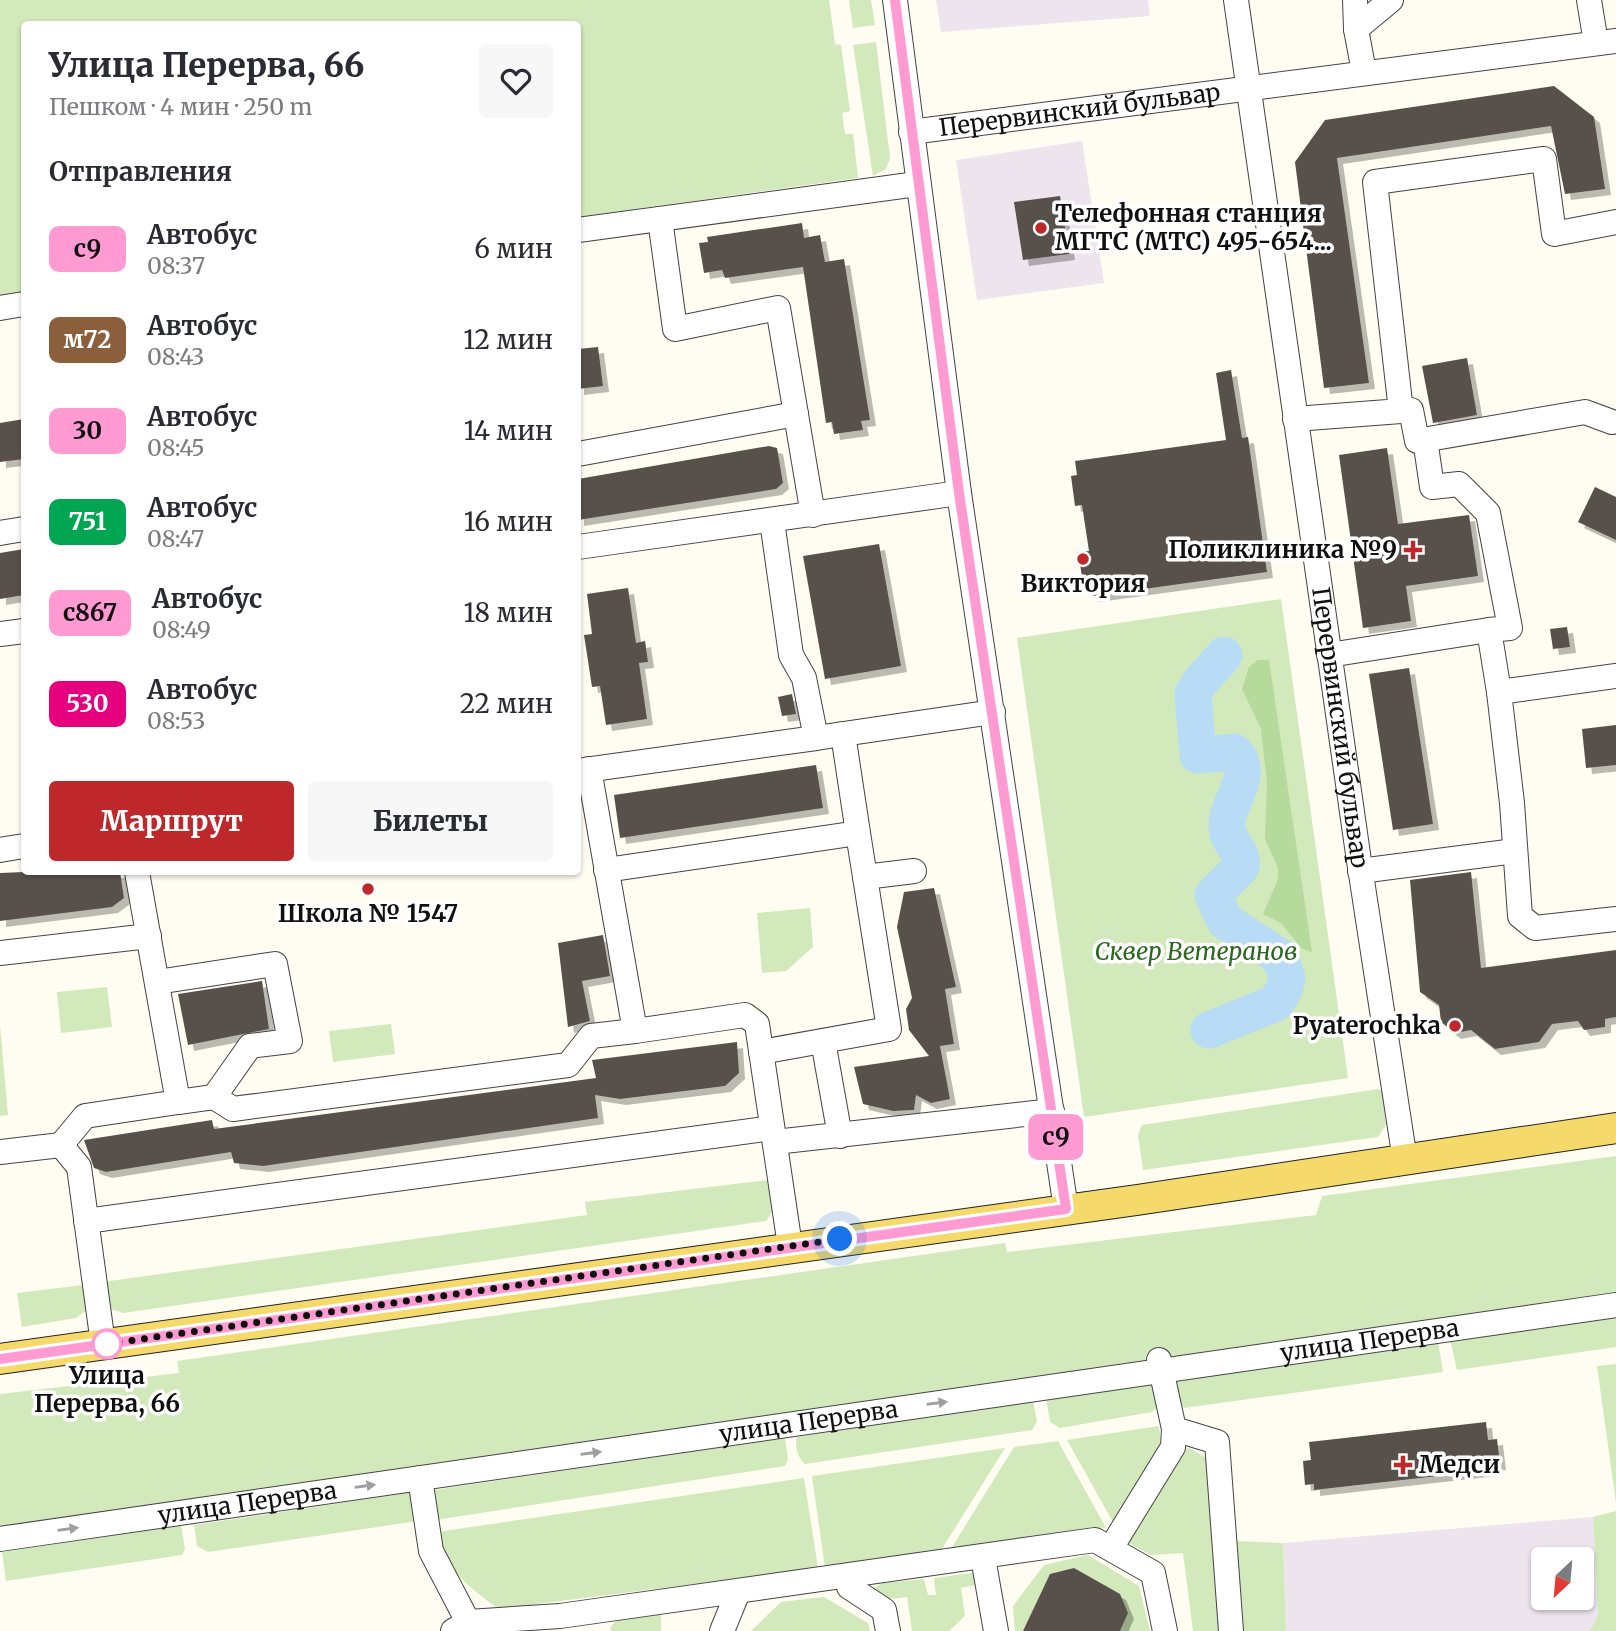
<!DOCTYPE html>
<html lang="ru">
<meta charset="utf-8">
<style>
:root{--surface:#fff;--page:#f7f7f7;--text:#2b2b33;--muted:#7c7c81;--accent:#bf282b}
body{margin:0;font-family:Merriweather,serif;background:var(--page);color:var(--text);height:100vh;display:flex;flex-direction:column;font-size:26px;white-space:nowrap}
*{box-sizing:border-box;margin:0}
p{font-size:23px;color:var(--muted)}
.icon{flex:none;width:38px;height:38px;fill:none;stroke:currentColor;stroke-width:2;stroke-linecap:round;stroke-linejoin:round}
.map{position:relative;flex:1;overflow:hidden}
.sheet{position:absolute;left:21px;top:21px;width:560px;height:854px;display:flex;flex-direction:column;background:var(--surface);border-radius:7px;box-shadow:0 2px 5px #0004}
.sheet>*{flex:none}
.badge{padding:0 14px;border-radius:10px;font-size:24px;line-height:46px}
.needle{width:46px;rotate:206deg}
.tools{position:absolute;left:1531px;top:1547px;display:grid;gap:14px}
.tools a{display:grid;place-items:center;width:63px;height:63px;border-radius:7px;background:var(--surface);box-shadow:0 2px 5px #0004;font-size:35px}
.you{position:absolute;width:35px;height:35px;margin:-18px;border:5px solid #fff;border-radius:50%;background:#1a73e8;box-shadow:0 0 0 10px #1a73e833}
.map>.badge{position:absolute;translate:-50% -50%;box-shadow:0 0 0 4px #fff}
h2{padding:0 28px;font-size:26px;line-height:63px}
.round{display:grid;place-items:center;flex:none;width:74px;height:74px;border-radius:7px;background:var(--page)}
.headline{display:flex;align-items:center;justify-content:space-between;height:119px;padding:0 28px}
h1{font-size:33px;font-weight:800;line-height:52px}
.primary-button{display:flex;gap:14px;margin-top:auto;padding:14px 28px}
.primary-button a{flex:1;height:80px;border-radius:7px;background:var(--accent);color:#fff;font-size:28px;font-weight:800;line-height:80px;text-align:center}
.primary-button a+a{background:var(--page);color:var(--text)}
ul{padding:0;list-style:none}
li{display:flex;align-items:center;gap:21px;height:91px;padding:0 28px}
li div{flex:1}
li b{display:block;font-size:26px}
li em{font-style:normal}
li .badge{min-width:77px;font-weight:700;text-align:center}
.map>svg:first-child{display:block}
</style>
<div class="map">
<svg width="1616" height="1631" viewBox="0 0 1616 1631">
<defs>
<filter id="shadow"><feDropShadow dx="6" dy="6" stdDeviation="0" flood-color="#0004"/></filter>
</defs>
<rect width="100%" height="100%" fill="#fffdf2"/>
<g fill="#ede4ee" fill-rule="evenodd">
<path d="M 936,0 L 1148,0 L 1150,16 L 941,32 Z"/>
<path d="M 1082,141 L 1104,283 L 977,300 L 956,160 Z"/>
<path d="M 1593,1517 L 1598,1616 L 1590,1631 L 1286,1631 L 1283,1543 ZM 1544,1559 L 1582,1559 L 1582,1598 L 1544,1598 Z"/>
</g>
<g fill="#d2e9bc">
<path d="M 0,0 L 829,0 L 835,44 L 841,45 L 850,111 L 842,113 L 845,134 L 853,134 L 858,178 L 578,217 L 578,24 L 24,24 L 24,295 L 0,298 Z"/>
<path d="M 849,0 L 871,0 L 875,25 L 853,28 Z"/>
<path d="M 876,42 L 890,158 L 886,169 L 873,176 L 853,45 Z"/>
<path d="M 1281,599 L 1348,1078 L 1084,1117 L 1017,638 Z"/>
<path d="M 810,908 L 813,947 L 786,971 L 762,973 L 757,913 Z"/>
<path d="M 107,987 L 112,1027 L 61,1033 L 57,992 Z"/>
<path d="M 391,1024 L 395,1054 L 333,1062 L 329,1031 Z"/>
<path d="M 0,1025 L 8,1115 L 0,1116 Z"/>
<path d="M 1378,1089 L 1382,1091 L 1386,1125 L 1378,1137 L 1143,1170 L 1138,1135 L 1142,1125 Z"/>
<path d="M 1616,1156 L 1616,1293 L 0,1534 L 0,1394 L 179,1373 L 177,1361 L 1005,1243 L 1007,1252 L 1316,1215 L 1322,1196 Z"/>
<path d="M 769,1180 L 772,1212 L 766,1221 L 123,1313 L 108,1308 L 102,1282 L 587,1215 L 585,1202 Z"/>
<path d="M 83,1285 L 87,1310 L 76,1318 L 22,1327 L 17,1293 Z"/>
<path d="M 1616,1314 L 1616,1347 L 1457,1370 L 1450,1339 Z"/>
<path d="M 1438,1341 L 1443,1372 L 1185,1408 L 1178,1403 L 1176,1379 Z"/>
<path d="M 1616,1364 L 1616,1503 L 1597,1366 Z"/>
<path d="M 1156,1383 L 1160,1405 L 1152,1412 L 1060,1428 L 1050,1422 L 1046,1398 Z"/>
<path d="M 1033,1401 L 1037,1421 L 1032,1430 L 805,1464 C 798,1459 794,1445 797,1437 Z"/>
<path d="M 1159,1426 L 1161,1446 L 1114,1524 L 1067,1440 Z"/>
<path d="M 785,1438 L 788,1460 L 785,1466 L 435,1520 L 434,1490 Z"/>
<path d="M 1058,1441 L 1106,1528 L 949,1552 L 1014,1447 Z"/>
<path d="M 1005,1448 L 940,1552 L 825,1568 L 812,1476 Z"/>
<path d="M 1189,1448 L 1210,1460 L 1220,1631 L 1193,1631 L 1183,1553 L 1151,1555 L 1127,1542 L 1181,1450 Z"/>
<path d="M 804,1478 L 818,1568 L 499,1609 C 466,1585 449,1573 437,1532 Z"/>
<path d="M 414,1492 L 418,1521 L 208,1552 L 197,1546 L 194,1525 Z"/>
<path d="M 1616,1511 L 1616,1631 L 1590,1631 L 1598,1615 L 1593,1517 Z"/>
<path d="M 181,1525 L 185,1549 L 182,1555 L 6,1581 L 2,1552 Z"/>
<path d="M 1234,1541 L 1283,1543 L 1286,1631 L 1239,1631 Z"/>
<path d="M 1088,1555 L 1139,1586 L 1150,1631 L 1015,1631 L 1013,1606 L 1044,1565 Z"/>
<path d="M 973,1573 L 976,1585 L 961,1588 L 965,1616 L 949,1631 L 912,1631 L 907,1597 C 893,1599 882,1601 874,1588 L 883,1583 L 924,1579 L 928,1595 L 936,1595 L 934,1578 Z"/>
<path d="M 824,1597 L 868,1623 L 870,1631 L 751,1631 L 781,1602 Z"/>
<path d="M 661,1614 L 661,1631 L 612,1631 L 610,1628 L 618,1618 Z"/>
</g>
<path fill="#b5da9b" d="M 1258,660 L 1269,660 L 1312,952 L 1302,949 L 1281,923 L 1263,914 L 1278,879 L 1278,868 L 1265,839 L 1267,783 L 1261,729 L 1242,689 L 1249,667 Z"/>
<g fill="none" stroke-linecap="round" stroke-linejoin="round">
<path stroke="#b8dcf6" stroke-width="37" d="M 1209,1030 L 1276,1003 L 1284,990 L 1287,978 L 1280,957 L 1225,921 L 1213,895 L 1241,867 C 1244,850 1227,843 1227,826 C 1226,802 1257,774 1234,752 L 1198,755 L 1193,695 C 1197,682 1215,667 1224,655"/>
</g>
<g fill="#58514c" filter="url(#shadow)">
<path d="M 1554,86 L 1594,117 L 1605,189 L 1565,194 L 1551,126 L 1337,158 L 1369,383 L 1324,388 L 1295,162 L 1325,120 Z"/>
<path d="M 1060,196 L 1069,254 L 1023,260 L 1014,202 Z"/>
<path d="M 802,223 L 804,238 L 820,235 L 825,262 L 844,259 L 870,420 L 861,421 L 863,430 L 834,434 L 832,422 L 826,423 L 803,267 L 725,278 L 722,270 L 704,273 L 699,243 L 708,242 L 707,237 Z"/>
<path d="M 598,347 L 603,386 L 578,389 L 578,349 Z"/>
<path d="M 1467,358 L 1477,415 L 1433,423 L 1422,366 Z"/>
<path d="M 1231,370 L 1242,438 L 1248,437 L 1267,572 L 1093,596 L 1091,582 L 1083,583 L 1078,552 L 1089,551 L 1082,505 L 1075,506 L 1071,476 L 1077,475 L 1075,461 L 1226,440 L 1216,373 Z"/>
<path d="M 24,419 L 24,459 L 0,462 L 0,423 Z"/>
<path d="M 769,446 L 777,448 L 783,483 L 776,489 L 578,520 L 578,479 Z"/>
<path d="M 1387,448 L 1398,524 L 1469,515 L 1478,576 L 1406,586 L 1411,621 L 1363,628 L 1339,455 Z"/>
<path d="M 1595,487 L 1616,497 L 1616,540 L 1578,522 Z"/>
<path d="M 879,544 L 901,666 L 825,679 L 803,556 Z"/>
<path d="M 24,549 L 24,595 L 0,599 L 0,553 Z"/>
<path d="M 628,588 L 636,643 L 645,641 L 648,662 L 639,663 L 647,719 L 606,725 L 600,686 L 592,687 L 584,635 L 592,634 L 587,594 Z"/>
<path d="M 1567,627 L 1570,647 L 1553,649 L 1550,629 Z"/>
<path d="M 1409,668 L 1433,824 L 1393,830 L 1369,674 Z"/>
<path d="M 792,694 L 796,714 L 782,716 L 778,697 Z"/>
<path d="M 1616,725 L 1616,765 L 1586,768 L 1582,729 Z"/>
<path d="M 816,765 L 823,808 L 620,838 L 614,795 Z"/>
<path d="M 24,872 L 120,872 L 124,898 L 112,907 L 0,921 L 0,873 Z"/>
<path d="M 1471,872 L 1481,968 L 1616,950 L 1616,1017 L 1605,1019 L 1605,1027 L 1584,1030 L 1578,1021 L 1552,1024 L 1539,1042 L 1495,1049 L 1471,1030 L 1455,1033 L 1441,1022 L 1439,1005 L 1420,992 L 1410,880 Z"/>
<path d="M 934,888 L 956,987 L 945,989 L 954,1044 L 940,1046 L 950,1099 L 931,1103 L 916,1095 L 914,1110 L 893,1111 L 863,1104 L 854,1067 L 929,1056 L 909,1030 L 906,1009 L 912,998 L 897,927 L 904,892 Z"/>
<path d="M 603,935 L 610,976 L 582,981 L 590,1021 L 568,1027 L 558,943 Z"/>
<path d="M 262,981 L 269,1029 L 188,1045 L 178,994 Z"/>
<path d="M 737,1042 L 739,1073 L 725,1086 L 620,1099 L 595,1095 L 598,1118 L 263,1166 L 234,1163 L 231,1152 L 106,1172 L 94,1168 L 84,1140 L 212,1120 L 214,1129 L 596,1078 L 592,1060 Z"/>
<path d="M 1486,1422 L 1488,1440 L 1497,1439 L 1500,1464 L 1491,1465 L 1491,1470 L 1314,1490 L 1314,1484 L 1305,1485 L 1303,1461 L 1311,1460 L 1309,1442 Z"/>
<path d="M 1074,1568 L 1120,1594 L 1128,1613 L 1120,1631 L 1023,1631 L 1050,1574 Z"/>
</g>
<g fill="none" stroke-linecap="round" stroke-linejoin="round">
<g stroke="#434343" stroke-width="26">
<g id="minor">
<path d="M 895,0 L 959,493 L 1066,1209"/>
<path id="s1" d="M 1236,0 L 1359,861 L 1405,1160"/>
<path d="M 1355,0 L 1356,29 L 1364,72"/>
<path d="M 1589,0 L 1596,43"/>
<path d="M 1356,29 L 1391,0"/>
<path id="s2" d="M 911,132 L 1616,41"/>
<path d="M 660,219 L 675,329 L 778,308 L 813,515"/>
<path d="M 578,230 L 917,184"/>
<path d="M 0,308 L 24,304"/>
<path d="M 1401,411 L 1411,410 L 1417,441 L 1585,412 L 1612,422"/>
<path d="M 1295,419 L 1401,411 L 1375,182 L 1544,159 L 1554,234 L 1616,222"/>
<path d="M 1425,439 L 1432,487 L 1459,484 L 1488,513 L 1510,628 L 1489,630"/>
<path d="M 578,454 L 796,414"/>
<path d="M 772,521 L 791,655 L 804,678 L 816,738 L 993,712"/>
<path d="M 0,533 L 24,529"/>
<path d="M 578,547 L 959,493"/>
<path d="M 0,634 L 24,631"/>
<path d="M 1329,655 L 1489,630 L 1499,692"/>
<path d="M 1616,676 L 1499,692 L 1512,803 L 1520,916 L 1535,928 L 1616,919"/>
<path d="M 589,769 L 635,1031 L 745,1015 L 757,1024 L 790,1246"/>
<path d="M 578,771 L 816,738"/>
<path d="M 858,833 L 865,877 L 914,871"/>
<path d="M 0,850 L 24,846"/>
<path d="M 606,870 L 858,833 L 843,734"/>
<path d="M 1360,871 L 1515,851"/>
<path d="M 0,953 L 149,936"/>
<path d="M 157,982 L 275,964 L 290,1041 L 250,1046 L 214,1097"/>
<path d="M 823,1041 L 840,1136"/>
<path d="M 761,1052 L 889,1029 L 865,877"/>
<path d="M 178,1102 L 214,1097 L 233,1109 L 568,1065 L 591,1036 L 635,1031"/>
<path d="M 775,1142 L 1052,1111"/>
<path d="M 61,1145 L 85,1116 L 178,1102 L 137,872"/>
<path d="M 0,1152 L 61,1145 L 79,1167 L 103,1344"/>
<path d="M 86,1221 L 772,1128"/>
<path d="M 1174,1429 L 1217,1442 L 1231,1631"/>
<path d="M 420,1478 L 431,1551 L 468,1622"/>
<path id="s3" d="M 0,1539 L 1616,1305"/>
<path d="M 1111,1548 L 1173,1447 L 1174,1429 L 1159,1360"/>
<path d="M 983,1558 L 996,1631"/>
<path d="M 847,1577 L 849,1587 L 884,1610 L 888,1631"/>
<path d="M 453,1631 L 468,1622 L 560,1616 L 1095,1540 L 1153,1573 L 1165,1631"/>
<path d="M 722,1631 L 738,1592"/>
</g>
</g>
<g stroke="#212121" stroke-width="32">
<path id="major" d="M 0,1359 L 1137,1200 L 1616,1128"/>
</g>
<use href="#minor" stroke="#fff" stroke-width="24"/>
<use href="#major" stroke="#f6d96b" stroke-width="30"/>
</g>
<defs><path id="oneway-solid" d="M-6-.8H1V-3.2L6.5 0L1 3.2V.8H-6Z" transform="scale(1.75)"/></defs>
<g fill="#9f9f9f">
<use href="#oneway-solid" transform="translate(937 1403) rotate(-8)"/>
<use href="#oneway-solid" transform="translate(591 1453) rotate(-8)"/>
<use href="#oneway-solid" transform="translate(365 1486) rotate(-8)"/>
<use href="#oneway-solid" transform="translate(68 1529) rotate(-8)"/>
</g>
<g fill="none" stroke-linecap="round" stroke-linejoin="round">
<g stroke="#fff" stroke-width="16">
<path id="line" d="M 0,1359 L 1066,1209 L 959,493 L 895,0"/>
</g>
<use href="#line" stroke="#ff9ad2" stroke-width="10"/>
<path stroke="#101010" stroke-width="7" stroke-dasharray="0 12.6" d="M 107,1344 L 840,1239"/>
</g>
<g fill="#bf282b" stroke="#fff" stroke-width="2.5">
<circle cx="1041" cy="228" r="7"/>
<path d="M1409.5 539.5h7v7h7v7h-7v7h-7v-7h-7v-7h7z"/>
<circle cx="1083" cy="559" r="7"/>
<circle cx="368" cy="889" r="7"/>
<circle cx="1455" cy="1026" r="7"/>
<path d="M1399.5 1454.5h7v7h7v7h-7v7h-7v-7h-7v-7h7z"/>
</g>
<circle fill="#fff" stroke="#ff9ad2" stroke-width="3.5" cx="107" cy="1344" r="14"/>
<g text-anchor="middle" stroke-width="7" stroke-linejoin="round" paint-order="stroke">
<g font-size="24" fill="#101010" stroke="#fff">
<text dy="8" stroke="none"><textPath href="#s2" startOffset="170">Перервинский бульвар</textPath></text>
<text dy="8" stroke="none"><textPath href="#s1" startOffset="735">Перервинский бульвар</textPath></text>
<text dy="8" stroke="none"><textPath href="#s3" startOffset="1384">улица Перерва</textPath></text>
<text dy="8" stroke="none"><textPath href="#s3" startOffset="817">улица Перерва</textPath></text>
<text dy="8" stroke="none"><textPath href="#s3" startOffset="250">улица Перерва</textPath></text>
</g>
<g font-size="24" font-weight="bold" fill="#101010" stroke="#fff" text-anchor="start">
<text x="1055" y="222">Телефонная станция<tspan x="1055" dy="28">МГТС (МТС) 495-654...</tspan></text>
<text x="1397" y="558" text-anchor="end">Поликлиника №9</text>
<text x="1083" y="592" text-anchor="middle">Виктория</text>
<text x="368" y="922" text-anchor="middle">Школа № 1547</text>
<text x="1441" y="1034" text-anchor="end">Pyaterochka</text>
<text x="1419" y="1473">Медси</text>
</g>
<g font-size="24" font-style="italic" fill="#2c6720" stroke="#fff">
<text x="1196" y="960">Сквер Ветеранов</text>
</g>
<g font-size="24" font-weight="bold" fill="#101010" stroke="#fff">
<text x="107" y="1384">Улица<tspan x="107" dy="28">Перерва, 66</tspan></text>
</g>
</g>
</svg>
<div class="tools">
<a><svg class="needle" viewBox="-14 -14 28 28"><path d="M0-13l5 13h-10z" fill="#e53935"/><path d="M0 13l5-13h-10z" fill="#7c7c81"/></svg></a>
</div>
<div class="you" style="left:840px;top:1239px"></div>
<b class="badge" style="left:1056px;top:1137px;background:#ff9ad2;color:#111">с9</b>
<section class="sheet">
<div class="headline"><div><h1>Улица Перерва, 66</h1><p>Пешком · 4 мин · 250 m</p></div><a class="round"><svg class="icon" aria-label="heart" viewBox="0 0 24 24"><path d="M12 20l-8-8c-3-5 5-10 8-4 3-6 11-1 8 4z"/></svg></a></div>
<h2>Отправления</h2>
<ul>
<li><span class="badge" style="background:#ff9ad2;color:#111">с9</span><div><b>Автобус</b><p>08:37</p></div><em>6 мин</em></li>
<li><span class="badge" style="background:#8b5e3c;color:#fff">м72</span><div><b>Автобус</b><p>08:43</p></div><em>12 мин</em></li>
<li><span class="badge" style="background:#ff9ad2;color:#111">30</span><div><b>Автобус</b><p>08:45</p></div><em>14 мин</em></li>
<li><span class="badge" style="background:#00a651;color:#fff">751</span><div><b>Автобус</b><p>08:47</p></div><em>16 мин</em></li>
<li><span class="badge" style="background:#ff9ad2;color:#111">с867</span><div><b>Автобус</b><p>08:49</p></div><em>18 мин</em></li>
<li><span class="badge" style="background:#e6007e;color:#fff">530</span><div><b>Автобус</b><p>08:53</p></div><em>22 мин</em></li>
</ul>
<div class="primary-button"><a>Маршрут</a><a>Билеты</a></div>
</section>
</div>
